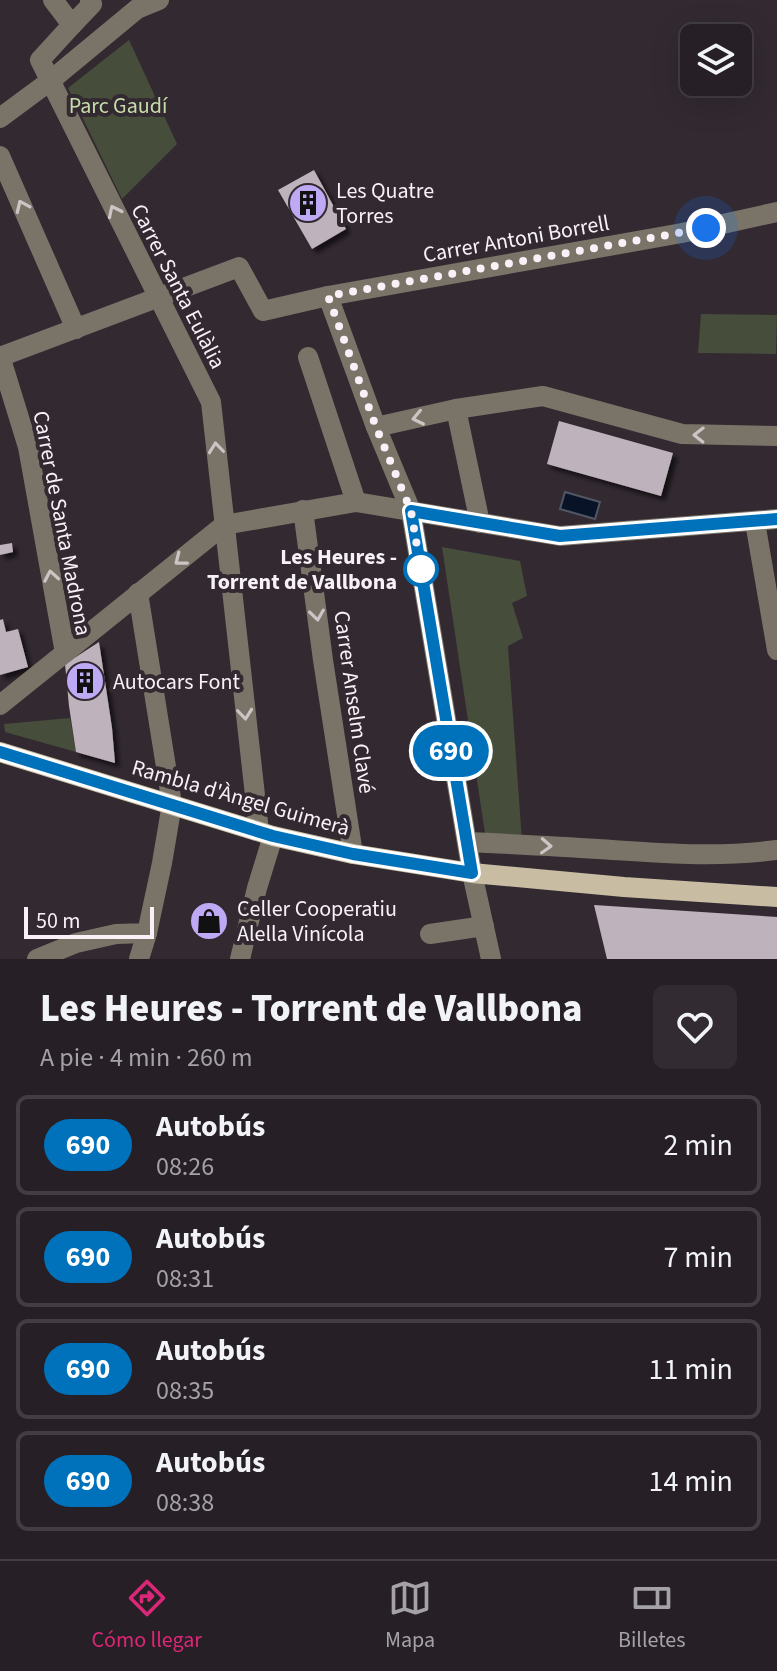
<!DOCTYPE html>
<html lang="es">
<meta charset="utf-8">
<style>
:root{--surface:#261f25;--page:#322c32;--text:#f1f3f6;--muted:#a4a2a7;--line:#423d42;--accent:#db2777}
body{margin:0;font-family:"Source Sans 3",sans-serif;background:var(--page);color:var(--text);height:100vh;display:flex;flex-direction:column;font-size:30px;white-space:nowrap}
*{box-sizing:border-box;margin:0}
p{font-size:26px;color:var(--muted)}
.icon{flex:none;width:44px;height:44px;fill:none;stroke:currentColor;stroke-width:2;stroke-linecap:round;stroke-linejoin:round}
.map{position:relative;height:959px;overflow:hidden}
.sheet{display:flex;flex-direction:column;background:var(--surface);flex:1}
.sheet>*{flex:none}
.badge{padding:0 16px;border-radius:26px;font-size:28px;line-height:52px}
.fabs{position:absolute;left:680px;top:24px;display:grid;gap:16px}
.fabs a{display:grid;place-items:center;width:72px;height:72px;border-radius:12px;background:var(--surface);box-shadow:0 8px 32px #0002,0 0 0 2px var(--line);font-size:40px}
.scale{position:absolute;left:24px;bottom:20px;width:130px;box-sizing:border-box;padding-left:8px;border:4px solid #f8f1f7;border-top:0;font-size:22px;line-height:28px;white-space:nowrap;color:#f8f1f7;-webkit-text-stroke:6px #322931;paint-order:stroke}
.you{position:absolute;width:40px;height:40px;margin:-20px;border:6px solid #fff;border-radius:50%;background:#1a73e8;box-shadow:0 0 0 12px #1a73e833}
.map>.badge{position:absolute;translate:-50% -50%;box-shadow:0 0 0 4px #fff}
.round{display:grid;place-items:center;flex:none;width:84px;height:84px;border-radius:12px;background:var(--page)}
.summary{display:flex;align-items:center;justify-content:space-between;height:136px;padding:0 40px}
h1{font-size:38px;font-weight:800;line-height:60px}
ul{padding:0;list-style:none}
li{display:flex;align-items:center;gap:24px;height:100px;margin:0 16px 12px;padding:0 24px;border:4px solid var(--line);border-radius:12px}
li div{flex:1}
li b{display:block;font-size:30px}
li em{font-style:normal}
li .badge{min-width:88px;font-weight:700;text-align:center}
.tab-bar{display:flex;justify-content:space-around;align-items:center;height:112px;border-top:2px solid var(--line);background:var(--surface);font-size:22px;color:var(--muted)}
.tab-bar a{display:grid;justify-items:center;gap:4px}
.tab-bar .on{color:var(--accent)}
.map>svg:first-child{display:block}
</style>
<div class="map">
<svg width="777" height="959" viewBox="0 0 777 959">
<defs>
<filter id="shadow"><feDropShadow dx="4.5" dy="4.5" stdDeviation="2" flood-color="#0009"/></filter>
</defs>
<rect width="100%" height="100%" fill="#322931"/>
<g fill="#464e3b">
<path d="M 129,40 L 177,144 L 122,199 L 68,88 Z"/>
<path d="M 701,314 L 777,315 L 776,354 L 698,353 Z"/>
<path d="M 442,547 L 520,561 L 527,596 L 512,603 L 523,638 L 508,646 L 522,841 L 486,840 Z"/>
<path d="M 70,718 L 76,752 L 5,732 L 4,724 Z"/>
</g>
<path fill="#091327" stroke="#515665" stroke-width="2" d="M 565,492 L 600,502 L 595,519 L 560,509 Z"/>
<g fill="#beb2bd" filter="url(#shadow)">
<path d="M 314,170 L 346,229 L 312,249 L 278,190 Z"/>
<path d="M 559,421 L 673,453 L 661,496 L 547,464 Z"/>
<path d="M 12,543 L 13,552 L 0,555 L 0,545 Z"/>
<path d="M 3,619 L 6,632 L 18,629 L 28,667 L 0,675 L 0,620 Z"/>
<path d="M 99,642 L 112,728 L 115,763 L 76,752 L 69,706 L 65,664 Z"/>
<path d="M 594,905 L 777,917 L 777,959 L 607,959 Z"/>
</g>
<g fill="none" stroke-linecap="round" stroke-linejoin="round">
<g stroke="#7a7468" stroke-width="20">
<path d="M 53,0 L 72,25 L 40,60 L 211,402 L 259,831"/>
<path d="M 72,25 L 92,4 L 90,0"/>
<path d="M 0,118 L 50,81 L 137,9 L 159,0"/>
<path d="M 0,156 L 76,329"/>
<path d="M 328,296 L 376,427 L 411,511 L 472,873 L 491,959"/>
<path d="M 0,356 L 28,447 L 65,653"/>
<path d="M 0,357 L 239,267 L 263,311 L 328,296 L 682,233 L 777,212"/>
<path d="M 308,357 L 356,502"/>
<path d="M 456,409 L 480,523"/>
<path d="M 376,427 L 456,409 L 543,396 L 682,434 L 777,436"/>
<path d="M 303,510 L 323,660 L 353,854"/>
<path d="M 755,522 L 777,650"/>
<path d="M 0,705 L 224,525 L 356,502 L 560,536 L 777,519"/>
<path d="M 468,842 C 511,844 555,846 598,849 C 661,853 713,858 777,850"/>
<path d="M 430,934 L 484,926"/>
<path d="M 37,959 L 76,943 L 116,934 L 147,933 L 162,863 L 172,804 L 138,593"/>
<path d="M 139,959 L 147,933"/>
<path d="M 240,959 L 257,888 L 273,836"/>
</g>
<path stroke="#c8bca3" stroke-width="20" d="M 0,752 L 273,836 L 353,854 L 472,873 L 624,887 L 777,897"/>
</g>
<defs><path id="oneway-chevron" d="M-2-3.5L2.5 0L-2 3.5" fill="none" stroke-width="1.6" stroke-linecap="round" stroke-linejoin="round" transform="scale(2)"/></defs>
<g stroke="#ccc5c5">
<use href="#oneway-chevron" transform="translate(22 206) rotate(-114)"/>
<use href="#oneway-chevron" transform="translate(114 211) rotate(-116)"/>
<use href="#oneway-chevron" transform="translate(418 418) rotate(168)"/>
<use href="#oneway-chevron" transform="translate(699 435) rotate(-179)"/>
<use href="#oneway-chevron" transform="translate(216 448) rotate(-96)"/>
<use href="#oneway-chevron" transform="translate(180 560) rotate(142)"/>
<use href="#oneway-chevron" transform="translate(51 576) rotate(-100)"/>
<use href="#oneway-chevron" transform="translate(317 615) rotate(82)"/>
<use href="#oneway-chevron" transform="translate(245 714) rotate(84)"/>
<use href="#oneway-chevron" transform="translate(546 846) rotate(3)"/>
</g>
<g fill="none" stroke-linecap="round" stroke-linejoin="round">
<g stroke="#fff" stroke-width="18">
<path id="line" d="M 0,752 L 273,836 L 353,854 L 472,873 L 411,511 L 560,536 L 777,519"/>
</g>
<use href="#line" stroke="#0072bc" stroke-width="12"/>
<path stroke="#f8f1f7" stroke-width="8" stroke-dasharray="0 14.4" d="M 421,569 L 421,570 L 411,511 L 376,427 L 328,296 L 706,228"/>
</g>
<defs>
<g id="building-disc" transform="scale(2)"><circle r="9.5" fill="#bea9f4" stroke="#322931"/><path d="M-4-6H4V6H1V3H-1V6H-4ZM-2.5-4.3h1.7v1.8h-1.7ZM.8-4.3h1.7v1.8H.8ZM-2.5-1h1.7V.8h-1.7ZM.8-1h1.7V.8H.8Z" fill="#111"/></g>
<g id="shop-disc" transform="scale(2)"><circle r="9.5" fill="#bea9f4" stroke="#322931"/><path d="M-5-2.5h2.3a2.7 3.5 0 0 1 5.4 0H5L5.5 6h-11ZM-1.5-2.5h3a1.5 2.3 0 0 0-3 0Z" fill="#111"/></g>
</defs>
<g fill-rule="evenodd">
<use href="#building-disc" x="308" y="203"/>
<use href="#building-disc" x="85" y="681"/>
<use href="#shop-disc" x="209" y="921"/>
</g>
<circle fill="#fff" stroke="#0072bc" stroke-width="4" cx="421" cy="569" r="16"/>
<g text-anchor="middle" stroke-width="8" stroke-linejoin="round" paint-order="stroke">
<g font-size="22" fill="#c6dca9" stroke="#322931">
<text x="118" y="113">Parc Gaudí</text>
</g>
<g font-size="22" fill="#f8f1f7" stroke="#322931" text-anchor="start">
<text x="336" y="198">Les Quatre<tspan x="336" dy="25">Torres</tspan></text>
<text x="113" y="689">Autocars Font</text>
<text x="237" y="916">Celler Cooperatiu<tspan x="237" dy="25">Alella Vinícola</tspan></text>
</g>
<g font-size="22" fill="#f8f1f7" stroke="#322931">
<text transform="translate(516 238) rotate(-10)" y="8">Carrer Antoni Borrell</text>
<text transform="translate(179 286) rotate(63)" y="8">Carrer Santa Eulàlia</text>
<text transform="translate(63 523) rotate(79)" y="8">Carrer de Santa Madrona</text>
<text transform="translate(355 702) rotate(82)" y="8">Carrer Anselm Clavé</text>
<text transform="translate(241 797) rotate(16)" y="8">Rambla d'Àngel Guimerà</text>
</g>
<g font-size="22" font-weight="bold" fill="#f8f1f7" stroke="#322931" text-anchor="end">
<text x="397" y="564">Les Heures -<tspan x="397" dy="25">Torrent de Vallbona</tspan></text>
</g>
</g>
</svg>
<div class="fabs">
<a><svg class="icon" aria-label="layers" viewBox="0 0 24 24"><path d="M12 4l9 5-9 5-9-5zM3 14l9 5 9-5"/></svg></a>
</div>
<div class="scale">50 m</div>
<div class="you" style="left:706px;top:228px"></div>
<b class="badge" style="left:451px;top:751px;background:#0072bc;color:#fff">690</b>
</div>
<section class="sheet">
<div class="summary"><div><h1>Les Heures - Torrent de Vallbona</h1><p>A pie · 4 min · 260 m</p></div><a class="round"><svg class="icon" aria-label="heart" viewBox="0 0 24 24"><path d="M12 20l-8-8c-3-5 5-10 8-4 3-6 11-1 8 4z"/></svg></a></div>
<ul>
<li><span class="badge" style="background:#0072bc;color:#fff">690</span><div><b>Autobús</b><p>08:26</p></div><em>2 min</em></li>
<li><span class="badge" style="background:#0072bc;color:#fff">690</span><div><b>Autobús</b><p>08:31</p></div><em>7 min</em></li>
<li><span class="badge" style="background:#0072bc;color:#fff">690</span><div><b>Autobús</b><p>08:35</p></div><em>11 min</em></li>
<li><span class="badge" style="background:#0072bc;color:#fff">690</span><div><b>Autobús</b><p>08:38</p></div><em>14 min</em></li>
</ul>
</section>
<nav class="tab-bar">
<a class="on"><svg class="icon" aria-label="directions" viewBox="0 0 24 24"><path d="M12 3l9 9-9 9-9-9zM9 14v-3h6M13 9l2 2-2 2"/></svg>Cómo llegar</a>
<a><svg class="icon" aria-label="map" viewBox="0 0 24 24"><path d="M3 6l6-2 6 2 6-2v14l-6 2-6-2-6 2zM9 4v14M15 6v14"/></svg>Mapa</a>
<a><svg class="icon" aria-label="tickets" viewBox="0 0 24 24"><path d="M3 7h18v10H3zM15 7v10"/></svg>Billetes</a>
</nav>
